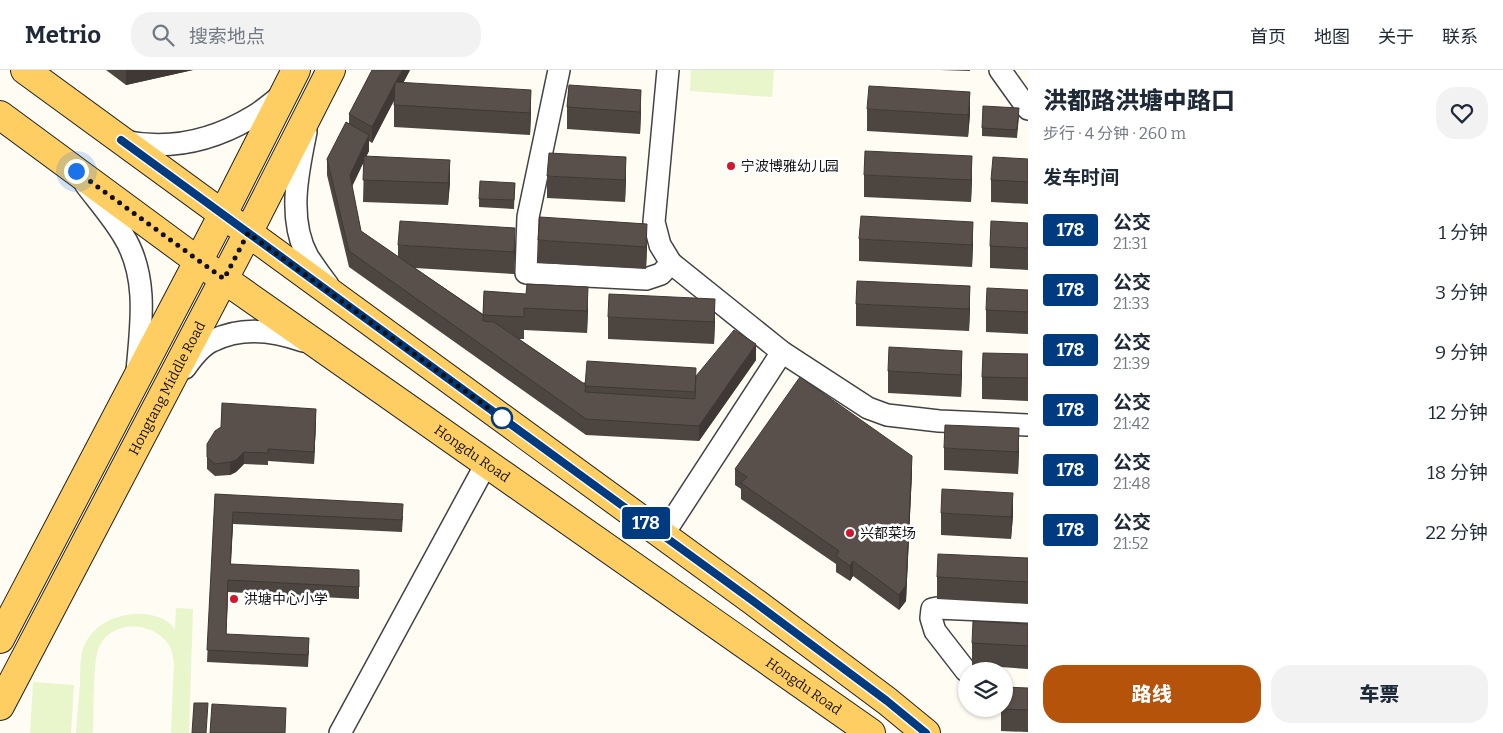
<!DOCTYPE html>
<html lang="zh">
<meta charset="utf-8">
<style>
:root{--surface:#fff;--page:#f2f2f3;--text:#1f2937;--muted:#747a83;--line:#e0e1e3;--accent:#b45309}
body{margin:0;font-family:Bitter,"Noto Sans SC",serif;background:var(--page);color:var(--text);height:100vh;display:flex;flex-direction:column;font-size:19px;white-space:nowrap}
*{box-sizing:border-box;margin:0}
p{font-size:16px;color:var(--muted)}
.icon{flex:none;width:28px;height:28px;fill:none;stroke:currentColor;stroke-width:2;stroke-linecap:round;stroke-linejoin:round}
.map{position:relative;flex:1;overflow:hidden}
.panel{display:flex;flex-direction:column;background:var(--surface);width:475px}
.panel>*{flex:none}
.badge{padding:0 10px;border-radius:4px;font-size:18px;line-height:32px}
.controls{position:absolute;left:958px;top:592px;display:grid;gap:10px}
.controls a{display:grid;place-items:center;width:55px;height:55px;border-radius:50%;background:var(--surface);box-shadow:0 1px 4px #0004;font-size:25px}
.you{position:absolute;width:25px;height:25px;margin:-12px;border:4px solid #fff;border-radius:50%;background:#1a73e8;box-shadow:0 0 0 8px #1a73e833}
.map>.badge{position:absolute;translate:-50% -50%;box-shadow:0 0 0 2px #fff}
h2{padding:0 15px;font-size:19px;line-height:45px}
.round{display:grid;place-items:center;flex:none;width:52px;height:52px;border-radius:20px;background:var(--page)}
.overview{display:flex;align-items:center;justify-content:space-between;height:85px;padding:0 15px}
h1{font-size:24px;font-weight:800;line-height:38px}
.action{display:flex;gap:10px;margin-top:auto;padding:10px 15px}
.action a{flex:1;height:58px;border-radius:20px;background:var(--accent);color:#fff;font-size:20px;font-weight:800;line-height:58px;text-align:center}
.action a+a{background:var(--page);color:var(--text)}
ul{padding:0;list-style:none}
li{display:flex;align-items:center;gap:15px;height:60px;padding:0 15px}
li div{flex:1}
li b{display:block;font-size:19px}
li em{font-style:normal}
li .badge{min-width:55px;font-weight:700;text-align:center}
header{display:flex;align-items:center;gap:30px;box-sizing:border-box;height:70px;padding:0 25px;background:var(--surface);border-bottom:1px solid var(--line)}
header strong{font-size:24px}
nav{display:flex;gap:28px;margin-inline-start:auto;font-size:18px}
.search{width:350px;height:45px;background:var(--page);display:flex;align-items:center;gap:12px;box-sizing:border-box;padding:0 18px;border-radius:20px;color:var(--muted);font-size:19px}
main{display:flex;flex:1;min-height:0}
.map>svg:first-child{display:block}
</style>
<header>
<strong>Metrio</strong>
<div class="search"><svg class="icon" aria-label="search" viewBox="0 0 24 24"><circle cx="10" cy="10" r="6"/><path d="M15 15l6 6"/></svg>搜索地点</div>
<nav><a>首页</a><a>地图</a><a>关于</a><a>联系</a></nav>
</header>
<main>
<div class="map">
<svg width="1028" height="663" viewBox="0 0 1028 663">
<rect width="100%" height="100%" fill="#fffcf3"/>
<g fill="#e9f5ca">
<path d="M 691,0 L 774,0 L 772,27 L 690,21 Z"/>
<path d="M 176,538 L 193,539 L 189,663 L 171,663 L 174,593 C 173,587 172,580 169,575 C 154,552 114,549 100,575 C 92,588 94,644 93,663 L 76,663 C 77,646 79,630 80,613 C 80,603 80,592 82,582 C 89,558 110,546 134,544 C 149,543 166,547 175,559 Z"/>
<path d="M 33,612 L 74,615 L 71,663 L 30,663 Z"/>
</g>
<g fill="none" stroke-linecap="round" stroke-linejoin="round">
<g stroke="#434343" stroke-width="24">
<g id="minor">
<path d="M 559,0 L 528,147 L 526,203 L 646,209 L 661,204 L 671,193"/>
<path d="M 668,0 L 654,152 L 660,175 L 671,193 L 782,282 L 868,338 L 887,345 L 939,351 L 1028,355"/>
<path d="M 1000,0 L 1028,39"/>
<path d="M 306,62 C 298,101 287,149 308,187 C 314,196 321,206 328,215"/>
<path d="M 123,71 C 170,81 213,71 254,46 C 264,40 273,32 282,25"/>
<path d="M 86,115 C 99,132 113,148 123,165 C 149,206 141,256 137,301"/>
<path d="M 185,298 C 192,288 201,276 212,271 C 242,256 273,260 303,271"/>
<path d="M 663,465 L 782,282"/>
<path d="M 966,601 L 935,561 L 931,548 L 932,539 L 937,538 L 1028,542"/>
<path d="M 340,663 L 486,394"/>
</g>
</g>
<g stroke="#212121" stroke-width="30">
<g id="major">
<path d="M 25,0 L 753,531 L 887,631 L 926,663"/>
<path id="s1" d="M 0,45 L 198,191 L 871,663"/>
<path d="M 0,569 L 223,144 L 296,0"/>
<path id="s2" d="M 0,636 L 248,163 L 331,0"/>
</g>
</g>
<use href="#minor" stroke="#fff" stroke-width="21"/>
<use href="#major" stroke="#ffce63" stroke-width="28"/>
</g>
<g fill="#4d4540">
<path d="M 106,0 L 193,0 L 126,15 Z"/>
<path d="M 410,0 L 403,13 L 531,42 L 530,65 L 394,57 L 394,30 L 372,73 L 369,71 L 369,81 L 366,86 L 450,112 L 448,135 L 363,132 L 364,91 L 352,116 L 361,161 L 398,187 L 398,175 L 515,181 L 514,204 L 415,198 L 483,244 L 484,221 L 588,239 L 587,263 L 524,260 L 524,269 L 519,269 L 583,313 L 696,306 L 756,290 L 699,371 L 586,365 L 349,197 L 327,105 L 327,89 L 349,54 L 349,44 Z"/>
<path d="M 940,0 L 970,0 L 970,1 Z"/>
<path d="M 569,15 L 641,42 L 640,64 L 567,59 L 567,37 Z"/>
<path d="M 867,39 L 970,44 L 968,67 L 867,61 Z"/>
<path d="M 1019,46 L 1017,68 L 982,66 L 982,58 Z"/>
<path d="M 1028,89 L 1028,134 L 991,132 L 991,110 Z"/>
<path d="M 864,105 L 972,108 L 971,132 L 864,127 Z"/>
<path d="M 547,106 L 626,109 L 625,132 L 547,128 Z"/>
<path d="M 515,113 L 514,139 L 479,137 L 479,129 Z"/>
<path d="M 1028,153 L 1028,200 L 990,198 L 990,176 Z"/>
<path d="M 859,169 L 973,174 L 972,197 L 859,191 Z"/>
<path d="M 538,170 L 647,176 L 646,199 L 538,193 Z"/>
<path d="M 1028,220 L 1028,264 L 986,262 L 986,240 Z"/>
<path d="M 856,234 L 970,238 L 969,261 L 856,256 Z"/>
<path d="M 608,247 L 715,251 L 714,274 L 608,269 Z"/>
<path d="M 1028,284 L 1028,331 L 982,329 L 982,307 Z"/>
<path d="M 888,301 L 962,303 L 961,327 L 888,323 Z"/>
<path d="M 316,351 L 314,394 L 268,391 L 268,395 L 244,394 L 236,402 L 230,405 L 215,406 L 207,399 L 207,374 Z"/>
<path d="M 944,378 L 1019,380 L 1018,404 L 944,400 Z"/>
<path d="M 735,399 L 912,402 L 906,531 L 899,540 L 853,506 L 850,511 L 836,502 L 836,494 L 741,429 L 741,419 L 735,415 Z"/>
<path d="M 215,424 L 403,446 L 402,462 L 233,454 L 231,494 L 359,512 L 359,529 L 228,522 L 226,564 L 309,580 L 308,597 L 207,592 Z"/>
<path d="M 941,443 L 1013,445 L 1011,469 L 941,465 Z"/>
<path d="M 1028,488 L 1028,534 L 937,529 L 937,507 Z"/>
<path d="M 1028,554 L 1028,599 L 972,595 L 972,573 Z"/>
<path d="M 1028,618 L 1028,662 L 1001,661 L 1001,639 Z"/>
</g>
<g fill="#3f3834">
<path d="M 126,0 L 193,0 L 126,15 Z"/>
<path d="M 402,0 L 410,0 L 372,73 L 372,57 Z"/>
<path d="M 531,20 L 531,42 L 530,65 L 530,43 Z"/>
<path d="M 641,20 L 641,42 L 640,64 L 640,42 Z"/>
<path d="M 970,22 L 970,44 L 968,67 L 968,45 Z"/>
<path d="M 369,65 L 369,81 L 350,121 L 350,105 Z"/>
<path d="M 972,86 L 972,108 L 971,132 L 971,110 Z"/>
<path d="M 626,87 L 626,109 L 625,132 L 625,110 Z"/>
<path d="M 450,90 L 450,112 L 448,135 L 448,113 Z"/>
<path d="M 973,152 L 973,174 L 972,197 L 972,175 Z"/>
<path d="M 647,154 L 647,176 L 646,199 L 646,177 Z"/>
<path d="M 515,158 L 515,181 L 514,204 L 514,182 Z"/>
<path d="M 970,216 L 970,238 L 969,261 L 969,239 Z"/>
<path d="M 588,217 L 588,239 L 587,263 L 587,241 Z"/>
<path d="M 715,229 L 715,251 L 714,274 L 714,252 Z"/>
<path d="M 756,274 L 756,290 L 699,371 L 699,356 Z"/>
<path d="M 962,281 L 962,303 L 961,327 L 961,305 Z"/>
<path d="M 316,339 L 316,351 L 314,394 L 314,382 Z"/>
<path d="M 1019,358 L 1019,380 L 1018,404 L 1018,382 Z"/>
<path d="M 244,382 L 244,394 L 236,402 L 230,405 L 230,392 Z"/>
<path d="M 912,386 L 912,402 L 906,531 L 899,540 L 899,525 Z"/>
<path d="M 1013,423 L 1013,445 L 1011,469 L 1011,447 Z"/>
<path d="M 233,442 L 233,454 L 230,506 L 230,494 Z"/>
<path d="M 853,491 L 853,506 L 850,511 L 850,496 Z"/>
<path d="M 228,510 L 228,522 L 226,576 L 226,564 Z"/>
</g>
<g fill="#5a504b" stroke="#3f3834">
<path d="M 372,0 L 402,0 L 372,57 L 349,44 Z"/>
<path d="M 395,12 L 531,20 L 530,43 L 394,35 Z"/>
<path d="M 569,15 L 641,20 L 640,42 L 567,37 Z"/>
<path d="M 869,16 L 970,22 L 968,45 L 867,39 Z"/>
<path d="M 983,36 L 1019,38 L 1017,60 L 982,58 Z"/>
<path d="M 346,52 L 369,65 L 350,105 L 361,161 L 483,245 L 483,251 L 494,252 L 583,313 L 586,313 L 585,322 L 695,329 L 696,306 L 734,260 L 756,274 L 699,356 L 586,349 L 349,181 L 327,89 Z"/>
<path d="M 865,81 L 972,86 L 971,110 L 864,105 Z"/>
<path d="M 549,83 L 626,87 L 625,110 L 547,106 Z"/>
<path d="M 364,86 L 450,90 L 448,113 L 363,110 Z"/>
<path d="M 993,87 L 1028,89 L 1028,112 L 991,110 Z"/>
<path d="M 480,111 L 515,113 L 514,130 L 479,129 Z"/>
<path d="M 861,146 L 973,152 L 972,175 L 859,169 Z"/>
<path d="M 540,147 L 647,154 L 646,177 L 538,170 Z"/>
<path d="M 400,151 L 515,158 L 514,182 L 398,175 Z"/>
<path d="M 991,151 L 1028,153 L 1028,178 L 990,176 Z"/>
<path d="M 857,211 L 970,216 L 969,239 L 856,234 Z"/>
<path d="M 527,214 L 588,217 L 587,241 L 524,238 L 524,247 L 483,245 L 484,221 L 526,224 Z"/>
<path d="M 987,218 L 1028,220 L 1028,242 L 986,240 Z"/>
<path d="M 609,224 L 715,229 L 714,252 L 608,247 Z"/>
<path d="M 889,277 L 962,281 L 961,305 L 888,301 Z"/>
<path d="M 983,283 L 1028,284 L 1028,308 L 982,307 Z"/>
<path d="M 587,291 L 696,298 L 695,322 L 585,316 Z"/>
<path d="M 800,307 L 912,386 L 906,515 L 899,525 L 853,491 L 850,496 L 836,486 L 839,481 L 741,413 L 747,407 L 735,399 Z"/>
<path d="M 222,333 L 316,339 L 314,382 L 268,379 L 268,383 L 244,382 L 236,390 L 230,392 L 215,394 L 207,387 L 207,374 L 215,361 L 221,357 Z"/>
<path d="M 945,355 L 1019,358 L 1018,382 L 944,378 Z"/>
<path d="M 942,419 L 1013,423 L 1011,447 L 941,443 Z"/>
<path d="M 215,424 L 403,434 L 402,450 L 233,442 L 230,494 L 359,500 L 359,517 L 228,510 L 226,564 L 309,568 L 308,585 L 207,580 Z"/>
<path d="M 938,484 L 1028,488 L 1028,512 L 937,507 Z"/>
<path d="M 973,551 L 1028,554 L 1028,576 L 972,573 Z"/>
<path d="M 1004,617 L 1028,618 L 1028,640 L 1004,639 Z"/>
<path d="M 194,633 L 208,633 L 206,663 L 192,663 Z"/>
<path d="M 212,634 L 286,638 L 285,663 L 210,663 Z"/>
</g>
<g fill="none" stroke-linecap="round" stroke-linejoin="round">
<g stroke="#fff" stroke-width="11">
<path id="line" d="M 121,70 L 753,531 L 887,631 L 926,663"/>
</g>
<use href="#line" stroke="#003b80" stroke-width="8"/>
<path stroke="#101010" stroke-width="5" stroke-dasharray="0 9" d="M 76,101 L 224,209 L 248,163 L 509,353 L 502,348"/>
</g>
<g fill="#d1162d" stroke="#fff" stroke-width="2">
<circle cx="731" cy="96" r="5"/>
<circle cx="850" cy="463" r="5"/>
<circle cx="234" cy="529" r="5"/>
</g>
<circle fill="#fff" stroke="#003b80" stroke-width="2.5" cx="502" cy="348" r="10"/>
<g text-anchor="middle" stroke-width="5" stroke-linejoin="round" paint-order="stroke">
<g font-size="14" fill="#101010" stroke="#fff" text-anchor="start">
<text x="741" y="101">宁波博雅幼儿园</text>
<text x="860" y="468">兴都菜场</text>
<text x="244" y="534">洪塘中心小学</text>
</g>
<g font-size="14" fill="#101010" stroke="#fff">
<text dy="5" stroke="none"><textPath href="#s2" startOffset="359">Hongtang Middle Road</textPath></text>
<text dy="5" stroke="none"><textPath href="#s1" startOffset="581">Hongdu Road</textPath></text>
<text dy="5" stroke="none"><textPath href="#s1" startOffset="986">Hongdu Road</textPath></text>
</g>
</g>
</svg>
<div class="controls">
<a><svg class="icon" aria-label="layers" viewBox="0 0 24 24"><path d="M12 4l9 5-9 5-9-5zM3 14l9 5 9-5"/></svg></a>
</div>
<div class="you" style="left:76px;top:101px"></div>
<b class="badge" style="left:646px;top:453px;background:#003b80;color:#fff">178</b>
</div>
<section class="panel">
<div class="overview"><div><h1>洪都路洪塘中路口</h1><p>步行 · 4 分钟 · 260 m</p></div><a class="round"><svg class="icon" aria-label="heart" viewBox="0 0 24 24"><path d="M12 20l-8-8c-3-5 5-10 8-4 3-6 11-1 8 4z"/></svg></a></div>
<h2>发车时间</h2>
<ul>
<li><span class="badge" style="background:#003b80;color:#fff">178</span><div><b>公交</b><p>21:31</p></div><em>1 分钟</em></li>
<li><span class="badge" style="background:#003b80;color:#fff">178</span><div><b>公交</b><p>21:33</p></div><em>3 分钟</em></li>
<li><span class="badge" style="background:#003b80;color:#fff">178</span><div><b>公交</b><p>21:39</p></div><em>9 分钟</em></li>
<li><span class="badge" style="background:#003b80;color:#fff">178</span><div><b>公交</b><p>21:42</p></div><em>12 分钟</em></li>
<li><span class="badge" style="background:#003b80;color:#fff">178</span><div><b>公交</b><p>21:48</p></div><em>18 分钟</em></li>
<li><span class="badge" style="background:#003b80;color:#fff">178</span><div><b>公交</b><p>21:52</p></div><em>22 分钟</em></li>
</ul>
<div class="action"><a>路线</a><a>车票</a></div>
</section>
</main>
